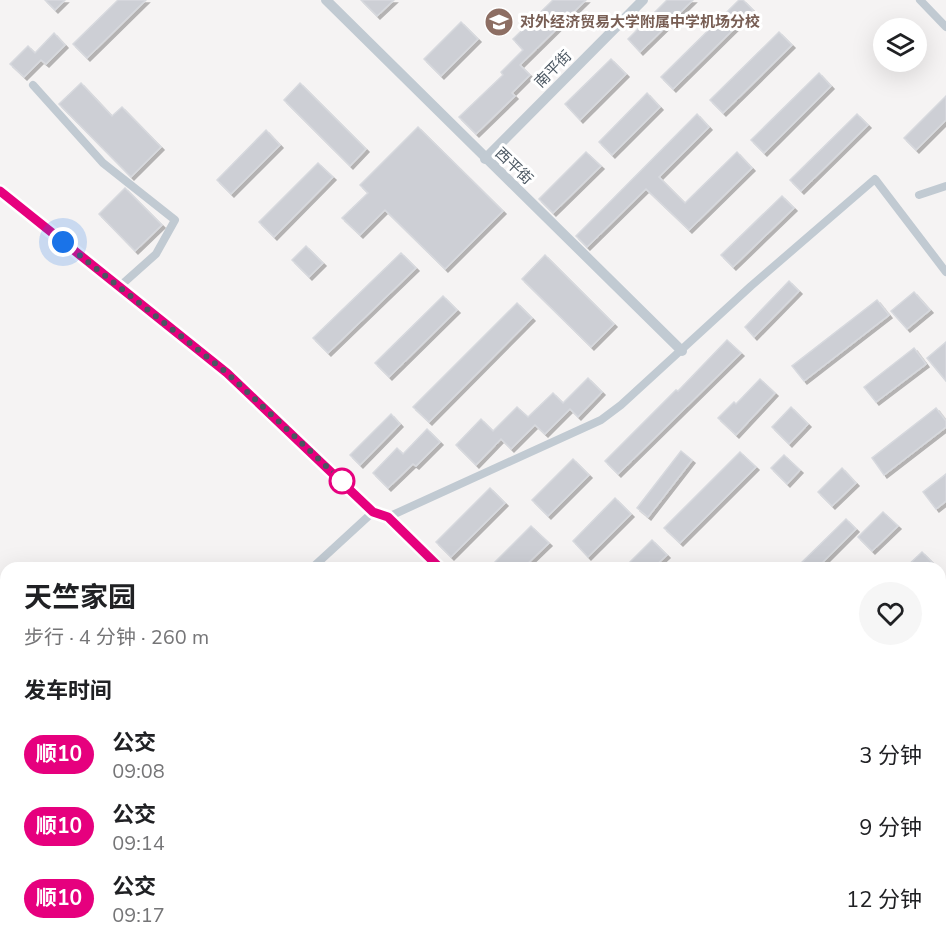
<!DOCTYPE html>
<html lang="zh">
<meta charset="utf-8">
<style>
:root{--surface:#fff;--page:#f6f6f6;--text:#202124;--muted:#757577}
body{margin:0;font-family:"Nunito Sans","Noto Sans SC",sans-serif;background:var(--page);color:var(--text);height:100vh;display:flex;flex-direction:column;font-size:22px;white-space:nowrap}
*{box-sizing:border-box;margin:0}
p{font-size:20px;color:var(--muted)}
.icon{flex:none;width:33px;height:33px;fill:none;stroke:currentColor;stroke-width:2;stroke-linecap:round;stroke-linejoin:round}
.map{position:relative;flex:1;overflow:hidden}
.details{position:absolute;left:0px;top:562px;width:946px;height:386px;display:flex;flex-direction:column;background:var(--surface);border-radius:18px 18px 0 0;box-shadow:0 6px 24px #0002}
.details>*{flex:none}
.badge{padding:0 12px;border-radius:20px;font-size:21px;line-height:39px}
.fabs{position:absolute;left:873px;top:18px;display:grid;gap:12px}
.fabs a{display:grid;place-items:center;width:54px;height:54px;border-radius:50%;background:var(--surface);box-shadow:0 6px 24px #0002;font-size:30px}
.you{position:absolute;width:30px;height:30px;margin:-15px;border:4px solid #fff;border-radius:50%;background:#1a73e8;box-shadow:0 0 0 9px #1a73e833}
.map>.badge{position:absolute;translate:-50% -50%;box-shadow:0 0 0 3px #fff}
h2{padding:0 24px;font-size:22px;line-height:54px}
.round{display:grid;place-items:center;flex:none;width:63px;height:63px;border-radius:32px;background:var(--page)}
.overview{display:flex;align-items:center;justify-content:space-between;height:102px;padding:0 24px}
h1{font-size:28px;font-weight:700;line-height:45px}
ul{padding:0;list-style:none}
li{display:flex;align-items:center;gap:18px;height:72px;padding:0 24px}
li div{flex:1}
li b{display:block;font-size:22px}
li em{font-style:normal}
li .badge{min-width:66px;font-weight:700;text-align:center}
.map>svg:first-child{display:block}
</style>
<div class="map">
<svg width="946" height="947" viewBox="0 0 946 947">
<defs>
<filter id="shadow"><feDropShadow dx="3" dy="3" stdDeviation="0" flood-color="#0004"/></filter>
</defs>
<rect width="100%" height="100%" fill="#f5f3f3"/>
<g fill="#c3f1d5">
<path d="M 946,738 L 946,947 L 861,947 L 856,942 L 940,942 L 940,743 Z"/>
<path d="M 685,942 L 794,942 L 799,947 L 678,947 Z"/>
</g>
<g fill="#cdcfd5" stroke="#d7d9de" stroke-width="1.5" filter="url(#shadow)">
<path d="M 45,0 L 65,0 L 55,10 Z"/>
<path d="M 118,0 L 146,0 L 87,58 L 73,44 Z"/>
<path d="M 361,0 L 394,0 L 377,16 Z"/>
<path d="M 553,0 L 586,0 L 520,65 L 530,75 L 512,93 L 515,96 L 476,134 L 459,117 L 503,75 L 501,72 L 523,50 L 513,39 Z"/>
<path d="M 667,0 L 693,0 L 640,52 L 628,39 Z"/>
<path d="M 739,0 L 743,0 L 753,10 L 673,89 L 661,77 Z"/>
<path d="M 461,22 L 478,39 L 441,76 L 424,59 Z"/>
<path d="M 779,32 L 792,45 L 723,113 L 710,100 Z"/>
<path d="M 54,33 L 65,45 L 46,64 L 41,60 L 24,77 L 10,64 L 28,46 L 35,53 Z"/>
<path d="M 611,59 L 626,74 L 580,120 L 565,104 Z"/>
<path d="M 819,73 L 831,86 L 764,153 L 751,140 Z"/>
<path d="M 81,83 L 112,116 L 122,107 L 161,147 L 131,177 L 59,104 Z"/>
<path d="M 300,83 L 366,149 L 350,166 L 284,100 Z"/>
<path d="M 647,93 L 660,107 L 612,155 L 599,142 Z"/>
<path d="M 946,96 L 946,120 L 916,150 L 904,138 Z"/>
<path d="M 697,114 L 709,127 L 659,177 L 685,203 L 737,152 L 752,168 L 689,230 L 646,189 L 587,247 L 576,236 Z"/>
<path d="M 857,114 L 868,125 L 801,191 L 790,180 Z"/>
<path d="M 418,127 L 503,211 L 445,269 L 385,210 L 360,235 L 342,218 L 368,193 L 360,185 Z"/>
<path d="M 266,130 L 280,145 L 231,194 L 217,180 Z"/>
<path d="M 586,152 L 601,166 L 553,213 L 539,199 Z"/>
<path d="M 318,163 L 333,177 L 274,237 L 259,222 Z"/>
<path d="M 125,188 L 162,225 L 135,251 L 99,214 Z"/>
<path d="M 782,196 L 794,208 L 733,267 L 721,255 Z"/>
<path d="M 306,246 L 323,263 L 309,277 L 292,260 Z"/>
<path d="M 401,253 L 416,268 L 328,353 L 313,338 Z"/>
<path d="M 545,255 L 614,324 L 591,347 L 522,279 Z"/>
<path d="M 789,281 L 799,291 L 754,337 L 745,327 Z"/>
<path d="M 914,292 L 930,310 L 907,329 L 891,311 Z"/>
<path d="M 443,296 L 457,310 L 389,377 L 375,363 Z"/>
<path d="M 877,300 L 889,315 L 804,381 L 792,366 Z"/>
<path d="M 517,303 L 532,318 L 429,422 L 413,407 Z"/>
<path d="M 727,340 L 741,353 L 618,474 L 605,461 L 676,390 L 678,391 Z"/>
<path d="M 946,342 L 946,381 L 927,358 Z"/>
<path d="M 914,348 L 926,364 L 876,402 L 864,387 Z"/>
<path d="M 588,378 L 602,392 L 578,417 L 570,409 L 545,434 L 535,425 L 511,449 L 501,439 L 476,465 L 456,445 L 481,419 L 493,431 L 517,407 L 528,417 L 553,393 L 563,403 Z"/>
<path d="M 760,379 L 775,393 L 736,435 L 718,418 L 734,402 L 736,404 Z"/>
<path d="M 791,407 L 808,424 L 789,444 L 772,427 Z"/>
<path d="M 936,408 L 946,421 L 946,427 L 884,475 L 872,458 Z"/>
<path d="M 391,414 L 400,424 L 360,465 L 350,455 Z"/>
<path d="M 427,429 L 440,442 L 416,466 L 413,464 L 388,488 L 373,473 L 397,448 L 403,454 Z"/>
<path d="M 681,451 L 692,460 L 648,517 L 637,508 Z"/>
<path d="M 740,452 L 756,467 L 680,543 L 664,528 Z"/>
<path d="M 784,455 L 800,470 L 787,484 L 771,468 Z"/>
<path d="M 573,459 L 589,475 L 548,516 L 532,500 Z"/>
<path d="M 842,468 L 856,483 L 832,506 L 818,492 Z"/>
<path d="M 946,474 L 946,501 L 936,509 L 923,492 Z"/>
<path d="M 490,488 L 505,503 L 451,557 L 436,542 Z"/>
<path d="M 615,498 L 631,514 L 588,557 L 573,541 Z"/>
<path d="M 883,512 L 898,526 L 872,551 L 858,537 Z"/>
<path d="M 846,519 L 856,529 L 817,568 L 796,568 Z"/>
<path d="M 531,526 L 549,543 L 523,568 L 489,568 Z"/>
<path d="M 652,540 L 667,555 L 653,568 L 624,568 Z"/>
<path d="M 922,552 L 934,564 L 930,568 L 905,568 Z"/>
</g>
<g fill="none" stroke-linecap="round" stroke-linejoin="round">
<g stroke="#c1cad2" stroke-width="8">
<path d="M 920,0 L 946,27"/>
<path d="M 33,85 L 103,163 L 175,220 L 156,254 L 119,287"/>
<path d="M 919,195 L 946,186"/>
<path d="M 388,517 L 601,420 L 621,405 L 751,286 L 875,179 L 946,272"/>
<path d="M 312,568 L 373,512"/>
<path d="M 940,713 L 946,709"/>
<path d="M 0,874 L 6,868"/>
<path d="M 635,947 L 642,942"/>
</g>
<g stroke="#c1cad2" stroke-width="10">
<path d="M 326,0 L 682,351"/>
<path d="M 485,159 L 643,0"/>
<path d="M 0,191 L 227,373 L 373,512 L 388,517 L 440,568"/>
<path d="M 820,942 L 825,947"/>
</g>
</g>
<g fill="none" stroke-linecap="round" stroke-linejoin="round">
<g stroke="#fff" stroke-width="14">
<path id="line" d="M 0,191 L 227,373 L 373,512 L 388,517 L 440,568"/>
</g>
<use href="#line" stroke="#e6007e" stroke-width="9"/>
<path stroke="#4a5661" stroke-width="6" stroke-dasharray="0 10.8" d="M 63,242 L 227,373 L 342,481"/>
</g>
<defs>
<g id="school-disc" transform="scale(1.5)"><circle r="9.5" fill="#8d6e63" stroke="#fff"/><path d="M0-5L7-2L0 1L-7-2ZM-4 1L0 2.5L4 1V4Q0 6-4 4Z" fill="#fff"/></g>
</defs>
<g fill-rule="evenodd">
<use href="#school-disc" x="499" y="22"/>
</g>
<circle fill="#fff" stroke="#e6007e" stroke-width="3" cx="342" cy="481" r="12"/>
<g text-anchor="middle" stroke-width="6" stroke-linejoin="round" paint-order="stroke">
<g font-size="15" font-weight="bold" fill="#785e54" stroke="#fff" text-anchor="start">
<text x="520" y="27">对外经济贸易大学附属中学机场分校</text>
</g>
<g font-size="15" fill="#4a5661" stroke="#fff">
<text transform="translate(553 69) rotate(-45)" y="5">南平街</text>
<text transform="translate(514 166) rotate(44)" y="5">西平街</text>
</g>
</g>
</svg>
<div class="fabs">
<a><svg class="icon" aria-label="layers" viewBox="0 0 24 24"><path d="M12 4l9 5-9 5-9-5zM3 14l9 5 9-5"/></svg></a>
</div>
<div class="you" style="left:63px;top:242px"></div>
<section class="details">
<div class="overview"><div><h1>天竺家园</h1><p>步行 · 4 分钟 · 260 m</p></div><a class="round"><svg class="icon" aria-label="heart" viewBox="0 0 24 24"><path d="M12 20l-8-8c-3-5 5-10 8-4 3-6 11-1 8 4z"/></svg></a></div>
<h2>发车时间</h2>
<ul>
<li><span class="badge" style="background:#e6007e;color:#fff">顺10</span><div><b>公交</b><p>09:08</p></div><em>3 分钟</em></li>
<li><span class="badge" style="background:#e6007e;color:#fff">顺10</span><div><b>公交</b><p>09:14</p></div><em>9 分钟</em></li>
<li><span class="badge" style="background:#e6007e;color:#fff">顺10</span><div><b>公交</b><p>09:17</p></div><em>12 分钟</em></li>
</ul>
</section>
</div>
